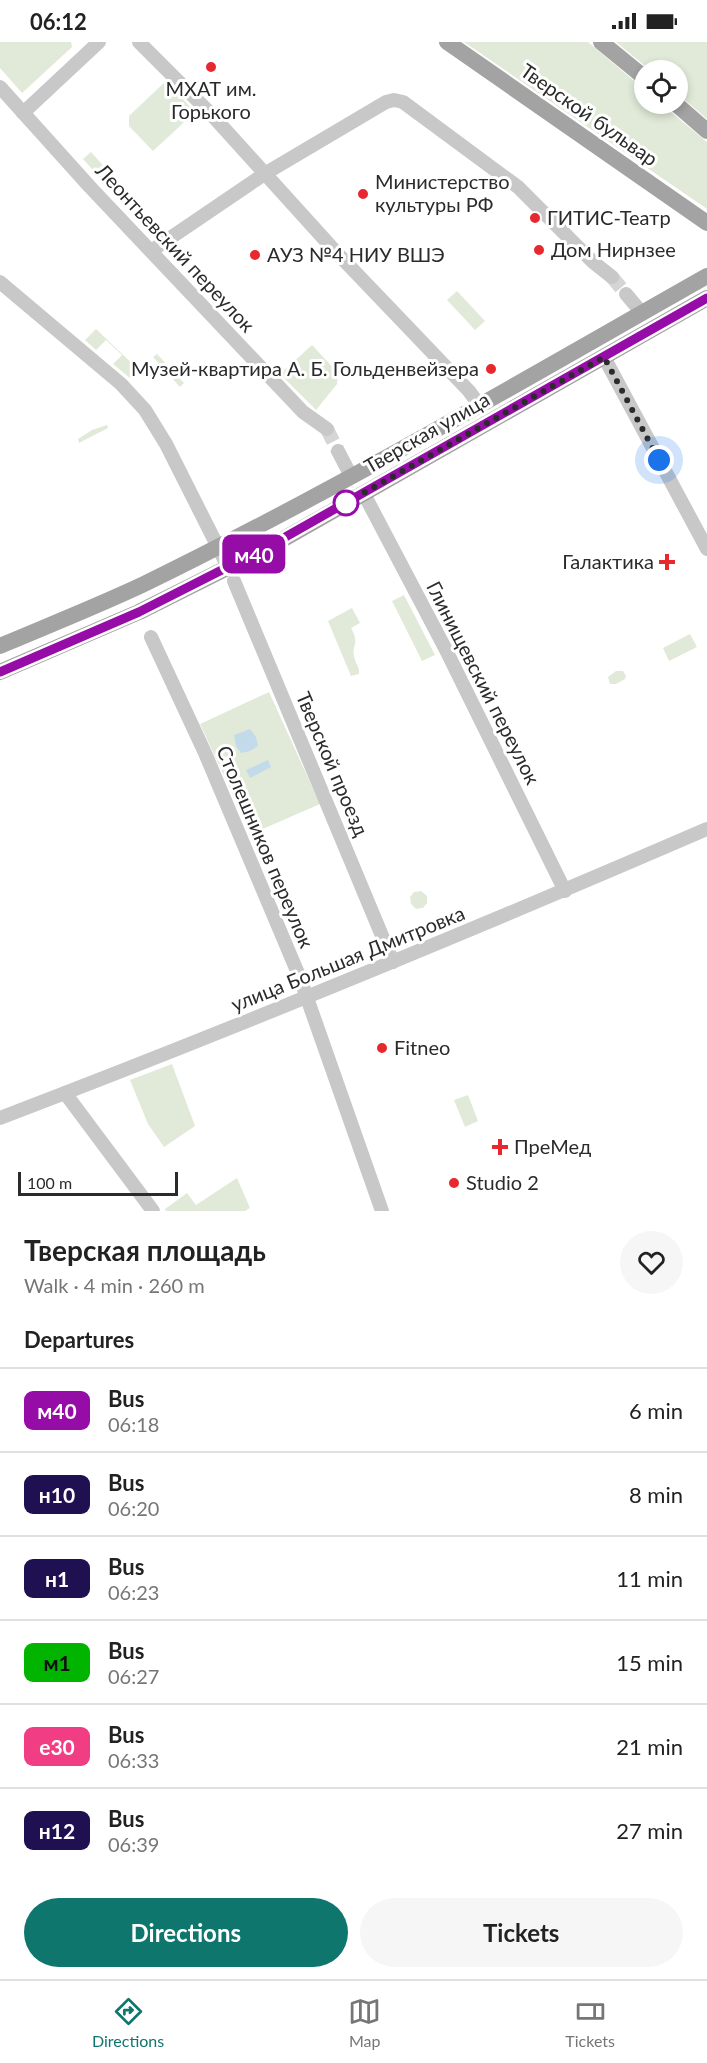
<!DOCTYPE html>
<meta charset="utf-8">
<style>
:root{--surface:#fff;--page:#f6f6f6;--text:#222;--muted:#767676;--line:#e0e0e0;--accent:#0f766e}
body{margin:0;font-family:Lato,sans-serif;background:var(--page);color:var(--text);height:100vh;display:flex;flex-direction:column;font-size:22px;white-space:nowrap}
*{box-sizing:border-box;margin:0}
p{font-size:20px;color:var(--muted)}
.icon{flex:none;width:33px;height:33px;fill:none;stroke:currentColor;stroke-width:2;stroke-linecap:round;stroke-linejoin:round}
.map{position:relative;height:1169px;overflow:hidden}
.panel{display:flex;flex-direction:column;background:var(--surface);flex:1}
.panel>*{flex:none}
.badge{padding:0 12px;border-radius:9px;font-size:21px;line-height:39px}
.tools{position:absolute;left:634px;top:18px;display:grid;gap:12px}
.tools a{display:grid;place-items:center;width:54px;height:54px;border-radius:50%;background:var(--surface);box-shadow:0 3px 9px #0003;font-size:30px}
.scale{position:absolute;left:18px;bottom:15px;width:160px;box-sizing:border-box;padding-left:6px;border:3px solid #2b2b2b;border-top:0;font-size:16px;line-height:21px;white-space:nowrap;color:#2b2b2b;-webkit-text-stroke:4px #fff;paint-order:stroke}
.you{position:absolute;width:30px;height:30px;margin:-15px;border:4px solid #fff;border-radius:50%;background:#1a73e8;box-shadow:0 0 0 9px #1a73e833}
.map>.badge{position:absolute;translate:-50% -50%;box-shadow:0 0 0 3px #fff}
h2{padding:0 24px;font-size:22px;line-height:54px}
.round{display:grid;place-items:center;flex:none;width:63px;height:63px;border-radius:32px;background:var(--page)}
.headline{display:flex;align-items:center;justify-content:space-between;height:102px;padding:0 24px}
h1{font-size:28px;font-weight:700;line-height:45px}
.button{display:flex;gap:12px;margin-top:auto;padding:12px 24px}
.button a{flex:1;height:69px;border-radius:36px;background:var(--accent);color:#fff;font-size:24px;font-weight:700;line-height:69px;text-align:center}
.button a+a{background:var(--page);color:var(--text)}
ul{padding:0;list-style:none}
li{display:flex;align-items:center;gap:18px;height:84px;padding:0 24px;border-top:2px solid var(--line)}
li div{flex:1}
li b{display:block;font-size:22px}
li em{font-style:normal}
li .badge{min-width:66px;font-weight:700;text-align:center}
.status{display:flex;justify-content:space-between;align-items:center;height:42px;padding:0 30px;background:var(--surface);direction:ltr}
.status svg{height:16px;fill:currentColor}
.dock{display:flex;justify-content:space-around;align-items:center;height:84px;border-top:2px solid var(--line);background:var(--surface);font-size:16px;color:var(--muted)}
.dock a{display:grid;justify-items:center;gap:3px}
.dock .current{color:var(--accent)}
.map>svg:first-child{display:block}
</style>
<div class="status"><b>06:12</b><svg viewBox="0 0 49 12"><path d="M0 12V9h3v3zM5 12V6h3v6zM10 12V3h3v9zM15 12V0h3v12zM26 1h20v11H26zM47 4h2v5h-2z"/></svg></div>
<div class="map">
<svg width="707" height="1169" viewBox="0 0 707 1169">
<rect width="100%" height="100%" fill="#fff"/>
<g fill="#e1ead8">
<path d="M 0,0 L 71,0 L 72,5 L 22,51 L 0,26 Z"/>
<path d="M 464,0 L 588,0 L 645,48 L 645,62 L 661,62 L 707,100 L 707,167 Z"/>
<path d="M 616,0 L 707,0 L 707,77 L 678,52 L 678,28 L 650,28 Z"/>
<path d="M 166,39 L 195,70 L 153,109 L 129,84 L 129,74 Z"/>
<path d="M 91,110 L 128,151 L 120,158 L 83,117 Z"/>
<path d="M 457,249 L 485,279 L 475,288 L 447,258 Z"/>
<path d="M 96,287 L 139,328 L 130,336 L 113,322 L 122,313 L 106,298 L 96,308 L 85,298 Z"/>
<path d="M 312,303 L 338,331 L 337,342 L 316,368 L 280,332 Z"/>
<path d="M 157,312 L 184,341 L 180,345 L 153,315 Z"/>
<path d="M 107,383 L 108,386 L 79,401 L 78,397 L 92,388 Z"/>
<path d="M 404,553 L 435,613 L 422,619 L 392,559 Z"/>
<path d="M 352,566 L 360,581 L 351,586 C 360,603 352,601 354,614 C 355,621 360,625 359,632 L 351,634 L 328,579 Z"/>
<path d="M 690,592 L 697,605 L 669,619 L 663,606 Z"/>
<path d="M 616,629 L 623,629 L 626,634 L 625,637 L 616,642 L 610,642 L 608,635 Z"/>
<path d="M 269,650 L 320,762 L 251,792 L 200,682 Z"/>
<path d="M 421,849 L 427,854 L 427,861 L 423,866 L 416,867 L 411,862 L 410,855 L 414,850 Z"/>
<path d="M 172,1022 L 195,1084 L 164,1105 L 148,1082 L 130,1038 Z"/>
<path d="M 468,1053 L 478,1079 L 465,1085 L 454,1058 Z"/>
<path d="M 237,1136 L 250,1166 L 245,1169 L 166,1169 L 165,1167 L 187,1151 L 196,1163 Z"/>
</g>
<g fill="#c3daeb">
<path d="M 250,687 L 256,695 L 258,704 L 250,709 L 241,711 L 236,704 L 234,693 Z"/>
<path d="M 268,718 L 271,725 L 250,736 L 246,728 Z"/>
</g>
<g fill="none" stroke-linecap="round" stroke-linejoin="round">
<g stroke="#d5d5d5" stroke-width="14" stroke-dasharray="14 7" stroke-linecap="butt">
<path d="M 612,235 L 626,252"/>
<path d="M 327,387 L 338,409"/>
</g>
<g stroke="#c8c8c8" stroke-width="14">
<path d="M 139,0 L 211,72 L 335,209 L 469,349 L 480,364"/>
<path d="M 0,45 L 90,145 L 303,370 L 327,387"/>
<path d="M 23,71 L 99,0"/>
<path d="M 151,209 L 266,131 L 386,60 L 394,58 L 403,60 L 518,145 L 593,220 L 612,235"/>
<path d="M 0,240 L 121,342 L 145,368 L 166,402 L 228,525"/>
<path d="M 626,252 L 642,271"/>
<path d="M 604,315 L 707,507"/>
<path d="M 338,409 L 351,434"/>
<path d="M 364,452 L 445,606 L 565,849"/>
<path d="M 234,539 L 393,920"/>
<path d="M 151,595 L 205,711 L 300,936 L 382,1169"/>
<path d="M 65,1051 L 153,1169"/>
<path d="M 0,1076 C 238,985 473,888 707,787"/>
</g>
<g stroke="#a3a3a3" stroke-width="16">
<path d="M 447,0 L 707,181"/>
<path d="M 601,0 L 645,36"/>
<path d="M 676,62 L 707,89"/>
<path d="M 0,604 C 47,584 95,565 142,543 C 335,449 520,340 707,234"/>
<path d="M 0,630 L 139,570 L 273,503 L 707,256"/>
</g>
</g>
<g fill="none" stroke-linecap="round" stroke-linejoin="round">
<g stroke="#fff" stroke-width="14">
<path id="line" d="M 0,630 L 139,570 L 273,502 L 707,256"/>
</g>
<use href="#line" stroke="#960ca7" stroke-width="9"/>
<path stroke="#2b2b2b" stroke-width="6" stroke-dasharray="0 10.8" d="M 346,461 L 604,315 L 659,418"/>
</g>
<g fill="#e7292f" stroke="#fff" stroke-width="2">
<circle cx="211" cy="25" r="6"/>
<circle cx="363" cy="152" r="6"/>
<circle cx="535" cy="176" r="6"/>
<circle cx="539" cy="208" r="6"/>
<circle cx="255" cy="213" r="6"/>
<circle cx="491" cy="327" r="6"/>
<path d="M664 511h6v6h6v6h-6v6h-6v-6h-6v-6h6z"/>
<circle cx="382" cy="1006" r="6"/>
<path d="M497 1096h6v6h6v6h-6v6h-6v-6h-6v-6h6z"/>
<circle cx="454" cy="1141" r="6"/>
</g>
<circle fill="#fff" stroke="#960ca7" stroke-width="3" cx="346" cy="461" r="12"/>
<g text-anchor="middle" stroke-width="6" stroke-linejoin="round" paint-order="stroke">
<g font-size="20" fill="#2b2b2b" stroke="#fff" text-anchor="start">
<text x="211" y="54" text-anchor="middle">МХАТ им.<tspan x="211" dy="23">Горького</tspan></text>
<text x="375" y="147">Министерство<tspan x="375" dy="23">культуры РФ</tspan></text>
<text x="547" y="183">ГИТИС-Театр</text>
<text x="551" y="215">Дом Нирнзее</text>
<text x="267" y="220">АУЗ №4 НИУ ВШЭ</text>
<text x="479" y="334" text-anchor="end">Музей-квартира А. Б. Гольденвейзера</text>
<text x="654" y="527" text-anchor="end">Галактика</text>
<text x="394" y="1013">Fitneo</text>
<text x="514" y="1112">ПреМед</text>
<text x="466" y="1148">Studio 2</text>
</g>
<g font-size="20" fill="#2b2b2b" stroke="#fff">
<text transform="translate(589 73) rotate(35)" y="7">Тверской бульвар</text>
<text transform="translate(175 206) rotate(47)" y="7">Леонтьевский переулок</text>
<text transform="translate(427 391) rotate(-30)" y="7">Тверская улица</text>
<text transform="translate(483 641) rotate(63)" y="7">Глинищевский переулок</text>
<text transform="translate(332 722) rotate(67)" y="7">Тверской проезд</text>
<text transform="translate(265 805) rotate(67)" y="7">Столешников переулок</text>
<text transform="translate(348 917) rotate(-22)" y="7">улица Большая Дмитровка</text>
</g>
</g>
</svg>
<div class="tools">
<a><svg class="icon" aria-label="locate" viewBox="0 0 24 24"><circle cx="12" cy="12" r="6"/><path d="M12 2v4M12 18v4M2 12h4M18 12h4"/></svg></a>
</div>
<div class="scale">100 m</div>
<div class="you" style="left:659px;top:418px"></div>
<b class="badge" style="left:254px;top:512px;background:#960ca7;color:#fff">м40</b>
</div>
<section class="panel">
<div class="headline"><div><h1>Тверская площадь</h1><p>Walk · 4 min · 260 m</p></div><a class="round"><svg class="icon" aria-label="heart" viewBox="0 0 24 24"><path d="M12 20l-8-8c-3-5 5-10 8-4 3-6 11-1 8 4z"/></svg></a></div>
<h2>Departures</h2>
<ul>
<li><span class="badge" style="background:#960ca7;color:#fff">м40</span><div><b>Bus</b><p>06:18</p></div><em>6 min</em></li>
<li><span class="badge" style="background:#1f1051;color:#fff">н10</span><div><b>Bus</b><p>06:20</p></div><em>8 min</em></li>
<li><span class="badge" style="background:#1f1051;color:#fff">н1</span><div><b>Bus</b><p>06:23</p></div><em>11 min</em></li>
<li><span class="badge" style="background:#01b400;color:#111">м1</span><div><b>Bus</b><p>06:27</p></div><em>15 min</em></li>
<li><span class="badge" style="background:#f13d84;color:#fff">е30</span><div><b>Bus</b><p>06:33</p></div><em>21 min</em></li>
<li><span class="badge" style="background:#1f1051;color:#fff">н12</span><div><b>Bus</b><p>06:39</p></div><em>27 min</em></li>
</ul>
<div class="button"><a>Directions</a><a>Tickets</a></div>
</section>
<nav class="dock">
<a class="current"><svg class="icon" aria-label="directions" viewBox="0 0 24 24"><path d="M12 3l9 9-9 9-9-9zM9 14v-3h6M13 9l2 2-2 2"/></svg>Directions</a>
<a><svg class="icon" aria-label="map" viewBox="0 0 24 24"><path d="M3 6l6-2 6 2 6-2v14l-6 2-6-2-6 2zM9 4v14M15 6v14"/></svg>Map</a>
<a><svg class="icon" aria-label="tickets" viewBox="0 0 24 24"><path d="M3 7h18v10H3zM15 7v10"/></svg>Tickets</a>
</nav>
